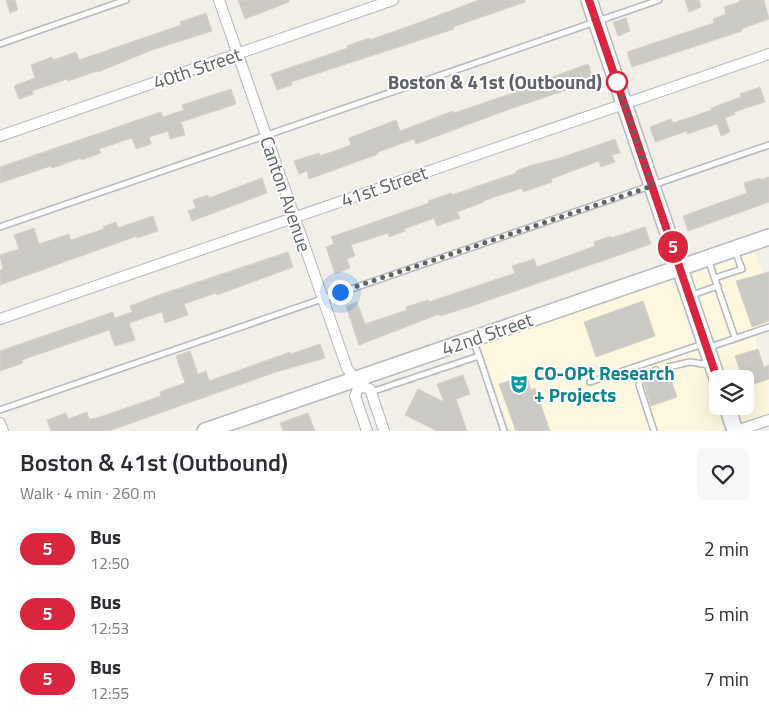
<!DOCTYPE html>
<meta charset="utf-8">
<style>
:root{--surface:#fff;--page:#f7f7f7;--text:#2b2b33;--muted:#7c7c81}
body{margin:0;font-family:"Titillium Web",sans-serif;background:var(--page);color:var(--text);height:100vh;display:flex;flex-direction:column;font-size:19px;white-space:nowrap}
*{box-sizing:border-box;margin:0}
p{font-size:16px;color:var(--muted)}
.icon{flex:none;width:28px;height:28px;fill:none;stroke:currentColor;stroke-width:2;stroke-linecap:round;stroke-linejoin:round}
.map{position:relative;height:431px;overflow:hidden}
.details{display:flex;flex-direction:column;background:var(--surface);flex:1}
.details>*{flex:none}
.badge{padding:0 10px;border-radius:16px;font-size:18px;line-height:32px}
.buttons{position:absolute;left:709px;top:370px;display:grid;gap:10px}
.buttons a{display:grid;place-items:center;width:45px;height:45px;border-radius:8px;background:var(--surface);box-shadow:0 5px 20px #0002;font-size:25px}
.you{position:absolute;width:25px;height:25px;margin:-12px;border:4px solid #fff;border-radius:50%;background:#1a73e8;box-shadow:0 0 0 8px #1a73e833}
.map>.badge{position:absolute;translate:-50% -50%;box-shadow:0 0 0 2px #fff}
.round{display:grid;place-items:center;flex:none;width:52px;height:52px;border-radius:8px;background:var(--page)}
.summary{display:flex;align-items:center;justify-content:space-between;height:85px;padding:0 20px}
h1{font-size:24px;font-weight:600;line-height:38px}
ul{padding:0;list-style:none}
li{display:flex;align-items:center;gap:15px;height:65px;padding:0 20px}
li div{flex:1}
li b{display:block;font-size:19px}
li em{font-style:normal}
li .badge{min-width:55px;font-weight:700;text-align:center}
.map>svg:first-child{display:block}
</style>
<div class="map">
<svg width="769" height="431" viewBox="0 0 769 431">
<rect width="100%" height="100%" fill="#f1efe8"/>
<g fill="#fef7e0">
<path d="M 755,252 L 769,291 L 769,325 L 711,345 L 689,276 Z"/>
<path d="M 664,281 L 670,282 L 676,288 L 725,431 L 510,431 L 480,344 Z"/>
<path d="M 755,337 L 769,377 L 769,413 L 740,422 L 732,406 L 745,406 L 745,379 L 723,379 L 713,351 Z"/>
</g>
<g fill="#cccac5" stroke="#d6d1c6">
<path d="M 6,0 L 15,0 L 18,10 L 10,13 Z"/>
<path d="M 238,0 L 289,0 L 289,2 L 245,19 Z"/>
<path d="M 479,0 L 524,0 L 525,2 L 453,27 L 454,29 L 291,82 L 292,85 L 277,90 L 271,74 L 348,48 L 347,46 L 369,38 L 369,40 L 407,27 Z"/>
<path d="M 685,0 L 699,0 L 701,7 L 689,12 Z"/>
<path d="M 740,0 L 764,0 L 769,19 L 741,29 L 742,31 L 632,67 L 627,52 L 714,23 L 713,19 L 726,14 L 724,7 L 740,2 Z"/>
<path d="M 206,13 L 212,31 L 152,50 L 98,72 L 97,71 L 68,81 L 67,79 L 32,91 L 34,94 L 19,99 L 14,86 L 35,78 L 31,65 L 52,57 L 53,60 L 76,52 L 79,60 L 181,25 L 180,22 Z"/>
<path d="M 626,18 L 630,31 L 618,36 L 613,22 Z"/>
<path d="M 588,64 L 594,81 L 510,109 L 416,144 L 414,139 L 378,152 L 378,154 L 309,179 L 307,171 L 299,174 L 294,161 L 319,153 L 320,156 L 351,145 L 349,138 L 396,120 L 400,131 L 453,111 L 454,113 L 516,92 L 516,90 Z"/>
<path d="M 760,87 L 765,102 L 734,112 L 735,114 L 725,118 L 730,132 L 721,136 L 717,124 L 687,134 L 687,131 L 655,142 L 650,127 L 671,119 L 673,123 L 712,110 L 711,108 L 741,97 L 740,94 Z"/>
<path d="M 231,89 L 236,104 L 181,122 L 185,135 L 170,139 L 168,131 L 149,137 L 151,144 L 136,149 L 132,138 L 99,149 L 101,153 L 81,160 L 81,158 L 52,168 L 51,166 L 0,183 L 0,167 L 161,112 L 163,117 L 184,110 L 182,105 Z"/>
<path d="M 615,139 L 620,153 L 612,155 L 615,162 L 601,167 L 599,161 L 551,179 L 552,182 L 523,192 L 522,188 L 483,201 L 484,202 L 457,212 L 460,218 L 437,226 L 434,218 L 404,229 L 405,231 L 389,237 L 388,233 L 351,245 L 355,256 L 347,259 L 350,268 L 335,274 L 326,247 L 334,244 L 331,237 L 429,203 L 428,201 L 451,193 L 452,195 L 516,173 L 516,171 L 532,165 L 560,158 Z"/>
<path d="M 769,177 L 769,202 L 688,231 L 683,216 L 747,193 L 744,183 L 760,178 L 761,180 Z"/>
<path d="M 262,178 L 267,193 L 192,221 L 188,211 L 196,208 L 193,200 L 208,195 L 209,198 Z"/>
<path d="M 153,216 L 158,231 L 137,238 L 137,236 L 0,285 L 0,270 L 3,269 L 0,255 L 19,249 L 14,235 L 34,228 L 39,244 L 69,234 L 71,240 L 104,229 L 103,227 L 116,222 L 118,228 Z"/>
<path d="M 645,227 L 651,244 L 472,306 L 440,316 L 439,314 L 359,345 L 346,306 L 357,302 L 365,324 L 407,310 L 406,307 L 428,300 L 429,302 L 515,273 L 512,266 L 534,259 L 537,267 L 595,246 L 594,242 L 611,236 L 611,238 Z"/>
<path d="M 288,252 L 293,267 L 217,295 L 216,293 L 184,304 L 188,315 L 165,323 L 162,312 L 129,323 L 135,340 L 115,346 L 109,330 L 22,360 L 23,363 L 0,371 L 0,351 L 113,312 L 115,318 L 132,312 L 130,306 L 156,296 Z"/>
<path d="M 769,272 L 769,321 L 752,327 L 736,281 Z"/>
<path d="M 643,301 L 655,336 L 596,357 L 584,322 Z"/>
<path d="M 320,344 L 325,358 L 276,372 L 109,431 L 51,431 L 47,420 L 66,413 L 68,419 L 87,412 L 89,419 L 97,418 L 161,396 L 160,392 L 185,383 L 176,356 L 190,351 L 198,374 L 206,371 L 209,381 L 290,352 L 291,354 Z"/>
<path d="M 758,349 L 764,367 L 769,365 L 769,379 L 746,387 L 745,379 L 743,379 L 735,356 Z"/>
<path d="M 665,370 L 668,371 L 677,397 L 651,406 L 644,385 L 645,383 L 657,377 L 656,375 Z"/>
<path d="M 463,375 L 470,394 L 456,399 L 467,431 L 437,431 L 405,415 L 418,389 L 444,402 L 437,384 Z"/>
<path d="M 527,376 L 531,390 L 535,388 L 550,431 L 516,431 L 499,384 Z"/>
<path d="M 308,413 L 315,431 L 283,431 L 280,423 Z"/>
</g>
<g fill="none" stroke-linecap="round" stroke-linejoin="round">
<g stroke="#b5b8bc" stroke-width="8">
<g id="lane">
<path d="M 0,44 L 126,0"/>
<path d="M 0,227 L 659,0"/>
<path d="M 708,259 L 735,338"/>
<path d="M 715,278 L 742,269 L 735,251"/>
<path d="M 692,295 L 718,286"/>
<path d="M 473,340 L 479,356"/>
<path d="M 707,348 L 769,327"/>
<path d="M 668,367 L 690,362 L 709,365"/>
<path d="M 590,382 L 703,344"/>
<path d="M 371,392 L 479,356 L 504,431"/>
<path d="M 0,410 L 769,145"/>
<path d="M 654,431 L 639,385 L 641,380 L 656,370"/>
</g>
</g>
<g stroke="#b5b8bc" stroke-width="12">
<g id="street">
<path d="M 219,0 L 347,368 L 359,386 L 370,389 L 384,431"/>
<path d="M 0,136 L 393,0"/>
<path d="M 0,319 L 769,54"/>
<path d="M 359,386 L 355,396 L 367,431"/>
<path d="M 0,423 L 3,431"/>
<path d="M 736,431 L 769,420"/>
</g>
</g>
<g stroke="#b6babf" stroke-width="18">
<g id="secondary">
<path d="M 589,0 L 718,381"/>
<path d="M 727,406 L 735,431"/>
<path d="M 205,431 L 769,237"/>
</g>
</g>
<use href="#lane" stroke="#fff" stroke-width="5"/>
<use href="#street" stroke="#fff" stroke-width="10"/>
<use href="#secondary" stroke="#fff" stroke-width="15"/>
</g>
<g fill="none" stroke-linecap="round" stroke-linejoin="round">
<g stroke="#fff" stroke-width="11">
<path id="line" d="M 589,0 L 718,381"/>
</g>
<use href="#line" stroke="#d7263d" stroke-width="8"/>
<path stroke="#5f6368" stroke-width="5" stroke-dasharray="0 9" d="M 340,292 L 652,186 L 617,82"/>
</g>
<defs>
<g id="theatre-bare" transform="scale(1.5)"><path d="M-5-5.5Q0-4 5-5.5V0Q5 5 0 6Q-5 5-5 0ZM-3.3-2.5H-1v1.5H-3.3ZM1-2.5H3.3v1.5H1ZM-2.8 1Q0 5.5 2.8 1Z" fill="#0f9aa8" stroke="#fff" stroke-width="2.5" paint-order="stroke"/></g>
</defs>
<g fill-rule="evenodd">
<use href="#theatre-bare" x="519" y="384"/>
</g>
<circle fill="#fff" stroke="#d7263d" stroke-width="2.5" cx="617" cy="82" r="10"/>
<g text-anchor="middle" stroke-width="4" stroke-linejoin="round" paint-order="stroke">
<g font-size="19" fill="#5f6368" stroke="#fff">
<text transform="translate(197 68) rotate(-19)" y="7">40th Street</text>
<text transform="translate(384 186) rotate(-19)" y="7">41st Street</text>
<text transform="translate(286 194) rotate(71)" y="7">Canton Avenue</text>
<text transform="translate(487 334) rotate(-19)" y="7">42nd Street</text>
</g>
<g font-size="19" font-weight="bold" fill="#5f6368" stroke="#fff" text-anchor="end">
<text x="602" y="89">Boston &amp; 41st (Outbound)</text>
</g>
<g font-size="19" font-weight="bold" fill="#0d838f" stroke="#fff" text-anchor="start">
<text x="534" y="380">CO-OPt Research<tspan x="534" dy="22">+ Projects</tspan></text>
</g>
</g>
</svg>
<div class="buttons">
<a><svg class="icon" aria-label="layers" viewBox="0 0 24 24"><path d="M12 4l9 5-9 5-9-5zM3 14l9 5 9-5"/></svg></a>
</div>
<div class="you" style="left:340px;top:292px"></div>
<b class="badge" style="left:673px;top:247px;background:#d7263d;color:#fff">5</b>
</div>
<section class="details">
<div class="summary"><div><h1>Boston &amp; 41st (Outbound)</h1><p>Walk · 4 min · 260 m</p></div><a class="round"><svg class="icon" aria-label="heart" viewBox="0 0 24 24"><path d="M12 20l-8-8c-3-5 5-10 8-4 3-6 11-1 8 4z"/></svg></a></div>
<ul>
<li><span class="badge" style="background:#d7263d;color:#fff">5</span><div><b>Bus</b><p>12:50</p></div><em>2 min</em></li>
<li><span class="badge" style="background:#d7263d;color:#fff">5</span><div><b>Bus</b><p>12:53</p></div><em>5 min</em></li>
<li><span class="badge" style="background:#d7263d;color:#fff">5</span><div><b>Bus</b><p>12:55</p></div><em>7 min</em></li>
</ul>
</section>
